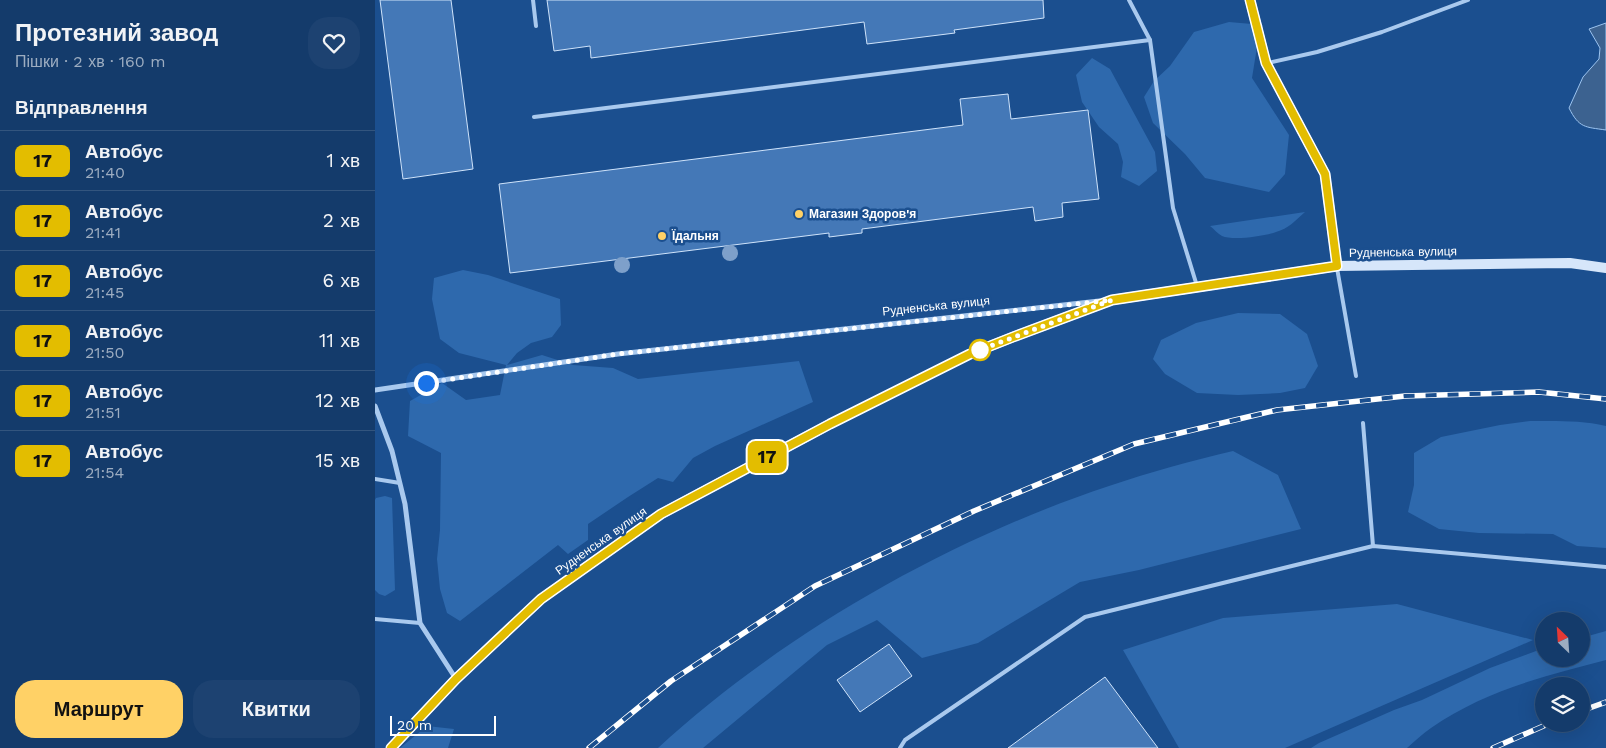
<!DOCTYPE html>
<html lang="uk">
<meta charset="utf-8">
<style>
:root{--surface:#143b6b;--page:#1d4271;--text:#f1f3f6;--muted:#9dadc1;--line:#33557e;--accent:#ffd166}
body{margin:0;font-family:"Work Sans",sans-serif;background:var(--page);color:var(--text);height:100vh;display:flex;flex-direction:column;font-size:19px;white-space:nowrap}
*{box-sizing:border-box;margin:0}
p{font-size:16px;color:var(--muted)}
.icon{flex:none;width:28px;height:28px;fill:none;stroke:currentColor;stroke-width:2;stroke-linecap:round;stroke-linejoin:round}
.map{position:relative;flex:1;overflow:hidden}
.sheet{display:flex;flex-direction:column;background:var(--surface);width:375px}
.sheet>*{flex:none}
.badge{padding:0 10px;border-radius:8px;font-size:18px;line-height:32px}
.needle{width:32px;rotate:335deg}
.fabs{position:absolute;left:1160px;top:612px;display:grid;gap:10px}
.fabs a{display:grid;place-items:center;width:55px;height:55px;border-radius:50%;background:var(--surface);box-shadow:0 5px 20px #0002,0 0 0 1px var(--line);font-size:25px}
.scale{position:absolute;left:15px;bottom:12px;width:106px;box-sizing:border-box;padding-left:5px;border:2px solid #fff;border-top:0;font-size:14px;line-height:18px;white-space:nowrap;color:#fff;-webkit-text-stroke:4px #1b4f8f;paint-order:stroke}
.you{position:absolute;width:25px;height:25px;margin:-12px;border:4px solid #fff;border-radius:50%;background:#1a73e8;box-shadow:0 0 0 8px #1a73e833}
.map>.badge{position:absolute;translate:-50% -50%;box-shadow:0 0 0 2px #fff}
h2{padding:0 15px;font-size:19px;line-height:45px}
.round{display:grid;place-items:center;flex:none;width:52px;height:52px;border-radius:20px;background:var(--page)}
.overview{display:flex;align-items:center;justify-content:space-between;height:85px;padding:0 15px}
h1{font-size:24px;font-weight:600;line-height:38px}
.button{display:flex;gap:10px;margin-top:auto;padding:10px 15px}
.button a{flex:1;height:58px;border-radius:20px;background:var(--accent);color:#111;font-size:20px;font-weight:600;line-height:58px;text-align:center}
.button a+a{background:var(--page);color:var(--text)}
ul{padding:0;list-style:none}
li{display:flex;align-items:center;gap:15px;height:60px;padding:0 15px;border-top:1px solid var(--line)}
li div{flex:1}
li b{display:block;font-size:19px}
li em{font-style:normal}
li .badge{min-width:55px;font-weight:700;text-align:center}
main{display:flex;flex:1;min-height:0}
.map>svg:first-child{display:block}
</style>
<main>
<section class="sheet">
<div class="overview"><div><h1>Протезний завод</h1><p>Пішки · 2 хв · 160 m</p></div><a class="round"><svg class="icon" aria-label="heart" viewBox="0 0 24 24"><path d="M12 20l-8-8c-3-5 5-10 8-4 3-6 11-1 8 4z"/></svg></a></div>
<h2>Відправлення</h2>
<ul>
<li><span class="badge" style="background:#e3bd00;color:#111">17</span><div><b>Автобус</b><p>21:40</p></div><em>1 хв</em></li>
<li><span class="badge" style="background:#e3bd00;color:#111">17</span><div><b>Автобус</b><p>21:41</p></div><em>2 хв</em></li>
<li><span class="badge" style="background:#e3bd00;color:#111">17</span><div><b>Автобус</b><p>21:45</p></div><em>6 хв</em></li>
<li><span class="badge" style="background:#e3bd00;color:#111">17</span><div><b>Автобус</b><p>21:50</p></div><em>11 хв</em></li>
<li><span class="badge" style="background:#e3bd00;color:#111">17</span><div><b>Автобус</b><p>21:51</p></div><em>12 хв</em></li>
<li><span class="badge" style="background:#e3bd00;color:#111">17</span><div><b>Автобус</b><p>21:54</p></div><em>15 хв</em></li>
</ul>
<div class="button"><a>Маршрут</a><a>Квитки</a></div>
</section>
<div class="map">
<svg width="1231" height="748" viewBox="0 0 1231 748">
<rect width="100%" height="100%" fill="#1b4f8f"/>
<g fill="#2e69ad">
<path d="M 854,22 L 888,25 L 882,47 L 877,78 L 914,135 L 910,174 L 894,192 L 830,178 L 810,154 L 778,123 L 769,97 L 779,81 L 795,66 L 819,32 Z"/>
<path d="M 717,58 L 735,69 L 780,152 L 782,171 L 764,186 L 746,177 L 748,162 L 743,144 L 724,127 L 707,102 L 701,75 Z"/>
<path d="M 930,212 C 921,220 913,229 901,232 C 890,236 858,241 847,236 C 843,234 839,229 835,226 Z"/>
<path d="M 88,270 L 113,275 L 185,299 L 186,325 L 177,337 L 156,343 L 142,353 L 132,365 L 167,355 L 198,365 L 238,368 L 263,379 L 424,361 L 438,402 L 340,446 L 318,458 L 298,482 L 283,478 L 253,497 L 213,524 L 213,540 L 193,554 L 183,545 L 85,621 L 72,613 L 65,589 L 62,559 L 65,530 L 66,453 L 33,436 L 35,401 L 67,383 L 91,400 L 125,395 L 131,365 L 84,353 L 65,339 L 57,299 L 59,278 Z"/>
<path d="M 863,313 L 905,314 L 932,334 L 943,366 L 930,388 L 905,393 L 863,395 L 822,393 L 790,374 L 778,359 L 786,340 L 821,323 Z"/>
<path d="M 1155,421 C 1180,421 1206,420 1231,426 L 1231,548 L 1202,546 L 1178,534 L 1104,533 L 1064,529 L 1033,512 L 1039,485 L 1039,453 L 1066,437 L 1125,425 Z"/>
<path d="M 858,451 L 903,475 L 926,529 L 764,570 L 705,582 L 603,643 L 547,658 L 502,620 L 452,645 L 328,748 L 283,748 C 407,634 574,539 734,486 C 775,472 816,461 858,451 Z"/>
<path d="M 10,496 L 17,498 L 20,590 L 10,596 L 4,594 L 0,590 L 0,500 L 1,498 Z"/>
<path d="M 1022,604 L 1158,640 L 910,748 L 804,748 L 748,650 L 848,618 Z"/>
<path d="M 1231,631 L 1231,660 C 1169,676 1109,691 1056,728 C 1047,734 1040,741 1032,748 L 936,748 L 944,743 L 1019,710 L 1047,700 L 1115,668 L 1169,648 L 1169,659 L 1206,659 L 1206,638 Z"/>
<path d="M 52,726 L 79,729 L 73,748 L 25,748 Z"/>
</g>
<path fill="#3c6290" stroke="#9cc4f0" d="M 1231,23 L 1231,130 C 1210,127 1204,128 1194,108 L 1208,77 L 1224,59 L 1225,48 L 1214,29 Z"/>
<g fill="#4478b7" stroke="#cfe3fa">
<path d="M 5,0 L 76,0 L 98,169 L 28,179 Z"/>
<path d="M 172,0 L 668,0 L 669,18 L 579,30 L 580,33 L 492,44 L 489,22 L 216,58 L 215,46 L 179,51 Z"/>
<path d="M 633,94 L 636,119 L 713,110 L 724,199 L 687,203 L 688,217 L 660,221 L 658,207 L 487,229 L 487,233 L 470,235 L 454,237 L 454,233 L 135,273 L 124,184 L 588,125 L 585,99 Z"/>
<path d="M 514,644 L 537,676 L 485,712 L 462,680 Z"/>
<path d="M 730,677 L 783,748 L 633,748 Z"/>
</g>
<g fill="none" stroke-linecap="round" stroke-linejoin="round">
<g stroke="#a9c9ee" stroke-width="4">
<path d="M 158,0 L 161,26"/>
<path d="M 754,0 L 775,40"/>
<path d="M 893,63 L 942,52 L 1007,32 L 1093,0"/>
<path d="M 159,117 L 775,40 L 798,208 L 822,286"/>
<path d="M 962,268 L 981,376"/>
<path d="M 988,423 L 998,546"/>
<path d="M 0,479 L 25,483"/>
<path d="M 0,619 L 45,623"/>
<path d="M 525,748 L 530,740 L 710,617 L 998,546 L 1231,567"/>
</g>
<g stroke="#a9c9ee" stroke-width="5">
<path d="M 0,390 L 243,354 L 724,301"/>
<path d="M 0,406 L 17,451 L 30,504 L 45,623 L 81,679"/>
</g>
<g stroke="#d6e6fa" stroke-width="10">
<path d="M 875,0 L 891,63 L 950,174 L 962,266"/>
<path d="M 16,748 L 81,679 L 166,599 L 286,514 L 455,424 L 595,354 L 638,337 L 737,300 L 962,266 L 1195,263 L 1231,268"/>
</g>
<g stroke="#fff" stroke-width="5.5">
<g id="rail">
<path d="M 1206,711 L 1231,702"/>
<path d="M 214,748 L 296,681 L 440,586 L 599,511 L 759,444 L 902,410 L 1030,396 L 1164,392 L 1231,399"/>
<path d="M 1118,748 L 1173,724"/>
</g>
</g>
<use href="#rail" stroke="#1b4f8f" stroke-width="4" stroke-dasharray="11" stroke-linecap="butt"/>
</g>
<g fill="#7ea0ca">
<circle cx="355" cy="253" r="8"/>
<circle cx="247" cy="265" r="8"/>
</g>
<g fill="none" stroke-linecap="round" stroke-linejoin="round">
<g stroke="#fff" stroke-width="11">
<path id="line" d="M 16,748 L 81,679 L 166,599 L 286,514 L 455,424 L 595,354 L 638,337 L 737,300 L 962,266 L 950,174 L 891,63 L 875,0"/>
</g>
<use href="#line" stroke="#e3bd00" stroke-width="8"/>
<path stroke="#fff" stroke-width="5" stroke-dasharray="0 9" d="M 51,383 L 243,354 L 737,300 L 605,350"/>
</g>
<g fill="#ffd166" stroke="#1b4f8f" stroke-width="2">
<circle cx="424" cy="214" r="5"/>
<circle cx="287" cy="236" r="5"/>
</g>
<circle fill="#fff" stroke="#e3bd00" stroke-width="2.5" cx="605" cy="350" r="10"/>
<g text-anchor="middle" stroke-width="5" stroke-linejoin="round" paint-order="stroke">
<g font-size="12" font-weight="bold" fill="#fff" stroke="#1b4f8f" text-anchor="start">
<text x="434" y="218">Магазин Здоров'я</text>
<text x="297" y="240">Їдальня</text>
</g>
<g font-size="12" fill="#fff" stroke="#1b4f8f">
<text transform="translate(1028 252) rotate(-1)" y="4">Рудненська вулиця</text>
<text transform="translate(561 306) rotate(-6)" y="4">Рудненська вулиця</text>
<text transform="translate(226 541) rotate(-35)" y="4">Рудненська вулиця</text>
</g>
</g>
</svg>
<div class="fabs">
<a><svg class="needle" viewBox="-14 -14 28 28"><path d="M0-13l5 13h-10z" fill="#e53935"/><path d="M0 13l5-13h-10z" fill="#9dadc1"/></svg></a>
<a><svg class="icon" aria-label="layers" viewBox="0 0 24 24"><path d="M12 4l9 5-9 5-9-5zM3 14l9 5 9-5"/></svg></a>
</div>
<div class="scale">20 m</div>
<div class="you" style="left:51px;top:383px"></div>
<b class="badge" style="left:392px;top:457px;background:#e3bd00;color:#111">17</b>
</div>
</main>
